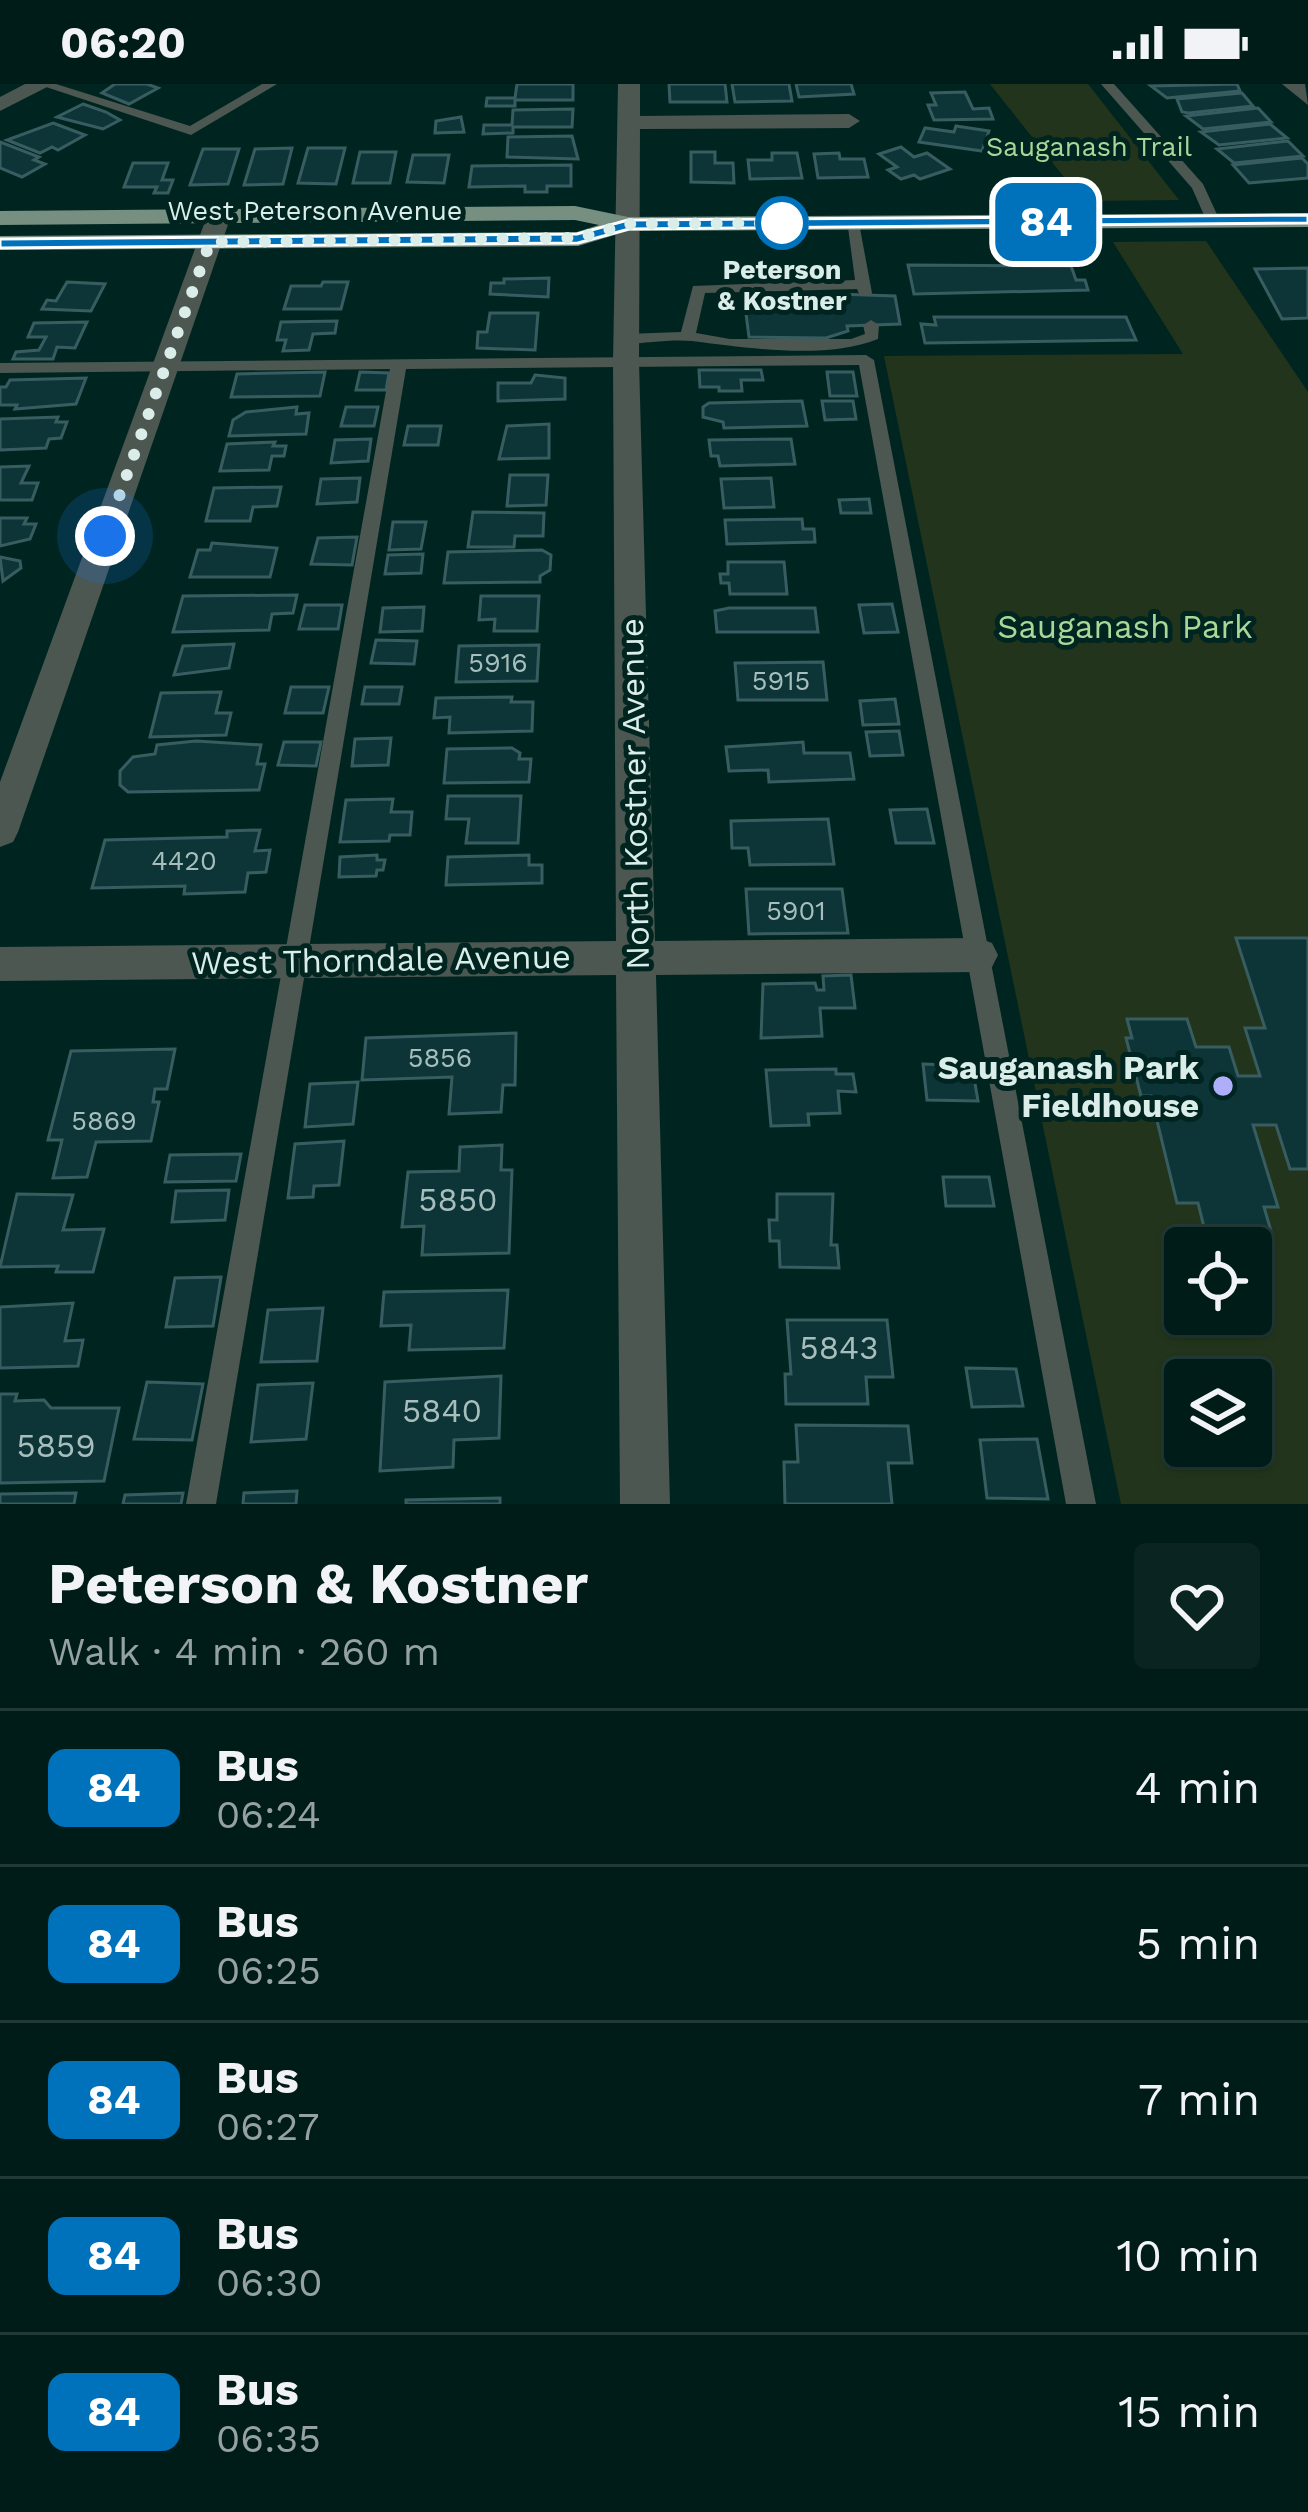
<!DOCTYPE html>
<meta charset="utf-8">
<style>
:root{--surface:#001c18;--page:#0a2521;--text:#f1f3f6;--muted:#95a1a2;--line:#223a37}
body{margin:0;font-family:"Work Sans",sans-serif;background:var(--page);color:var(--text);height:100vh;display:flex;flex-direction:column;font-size:45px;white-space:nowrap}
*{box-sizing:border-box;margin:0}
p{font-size:39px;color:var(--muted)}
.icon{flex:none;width:66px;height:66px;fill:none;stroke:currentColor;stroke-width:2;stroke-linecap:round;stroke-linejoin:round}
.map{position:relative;height:1420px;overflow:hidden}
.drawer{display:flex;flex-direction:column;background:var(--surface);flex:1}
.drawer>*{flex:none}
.badge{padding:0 24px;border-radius:18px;font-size:42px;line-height:78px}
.fabs{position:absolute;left:1164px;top:1143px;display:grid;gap:24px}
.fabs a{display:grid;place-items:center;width:108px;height:108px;border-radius:12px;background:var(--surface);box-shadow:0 3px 9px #0004,0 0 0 3px var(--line);font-size:60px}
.you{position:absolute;width:60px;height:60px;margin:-30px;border:9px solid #fff;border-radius:50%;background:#1a73e8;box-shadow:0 0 0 18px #1a73e833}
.map>.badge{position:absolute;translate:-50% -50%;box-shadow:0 0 0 6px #fff}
.round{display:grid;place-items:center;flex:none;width:126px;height:126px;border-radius:12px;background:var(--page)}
.overview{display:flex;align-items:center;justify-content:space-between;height:204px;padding:0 48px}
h1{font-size:57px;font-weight:700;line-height:90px}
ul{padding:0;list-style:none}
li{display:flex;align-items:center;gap:36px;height:156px;padding:0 48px;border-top:3px solid var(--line)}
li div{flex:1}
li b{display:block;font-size:45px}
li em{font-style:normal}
li .badge{min-width:132px;font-weight:700;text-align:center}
.status{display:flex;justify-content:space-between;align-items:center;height:84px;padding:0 60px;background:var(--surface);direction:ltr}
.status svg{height:33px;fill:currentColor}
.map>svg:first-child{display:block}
</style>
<div class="status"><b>06:20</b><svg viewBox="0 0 49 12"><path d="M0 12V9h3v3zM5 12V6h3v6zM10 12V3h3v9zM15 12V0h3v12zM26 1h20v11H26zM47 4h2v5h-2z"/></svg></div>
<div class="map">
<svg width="1308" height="1420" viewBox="0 0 1308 1420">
<rect width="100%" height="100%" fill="#002520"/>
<g fill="#22351c" fill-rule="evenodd">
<path d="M 990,0 L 1088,0 L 1179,116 L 1083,117 Z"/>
<path d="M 1206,157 L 1308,308 L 1308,1420 L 1121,1420 L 884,272 L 1183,270 L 1113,158 ZM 1185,1164 L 1251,1164 L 1251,1230 L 1185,1230 ZM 1185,1296 L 1251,1296 L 1251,1362 L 1185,1362 Z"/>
</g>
<g fill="#0d3437" stroke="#385d60" stroke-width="3">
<path d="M 115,0 L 147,0 L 158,4 L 129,20 L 102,9 Z"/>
<path d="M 517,0 L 573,0 L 573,16 L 515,16 L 515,22 L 486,22 L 487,14 L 515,14 Z"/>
<path d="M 669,0 L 725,0 L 727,18 L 670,18 Z"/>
<path d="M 732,0 L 789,0 L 792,17 L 735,18 Z"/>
<path d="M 796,0 L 851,0 L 854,10 L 799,13 Z"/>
<path d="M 1237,0 L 1240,7 L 1167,14 L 1151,2 Z"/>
<path d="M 965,8 L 973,25 L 989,24 L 993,35 L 934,36 L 928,21 L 936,21 L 931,9 Z"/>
<path d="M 1242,9 L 1253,22 L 1189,29 L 1182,28 L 1177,15 Z"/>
<path d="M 83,20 L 106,28 L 120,36 L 103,45 L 57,33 Z"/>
<path d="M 1258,24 L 1271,38 L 1203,45 L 1186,32 Z"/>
<path d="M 573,25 L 572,43 L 513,43 L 513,49 L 483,50 L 484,41 L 512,41 L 513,26 Z"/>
<path d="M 461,33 L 464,48 L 435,49 L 436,37 Z"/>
<path d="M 53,39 L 85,51 L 58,66 L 52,63 L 40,69 L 7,56 Z"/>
<path d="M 1270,40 L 1287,54 L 1219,61 L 1201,48 Z"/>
<path d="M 956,42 L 989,47 L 982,67 L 919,58 L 925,44 L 954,48 Z"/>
<path d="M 572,52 L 578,75 L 507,73 L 508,53 Z"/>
<path d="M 1288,57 L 1303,72 L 1234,79 L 1217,65 Z"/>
<path d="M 0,58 L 39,73 L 34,76 L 45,80 L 22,93 L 0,84 Z"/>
<path d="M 901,63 L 914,73 L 927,69 L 950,85 L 920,95 L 914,91 L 901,95 L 888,86 L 897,83 L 879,70 Z"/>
<path d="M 292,64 L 283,100 L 244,101 L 255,65 Z"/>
<path d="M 308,64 L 345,64 L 336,100 L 298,99 Z"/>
<path d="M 203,65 L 239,65 L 228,100 L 190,101 Z"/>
<path d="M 360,68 L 396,68 L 390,99 L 353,99 Z"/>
<path d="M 691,68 L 715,68 L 715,79 L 733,79 L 734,99 L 691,98 Z"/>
<path d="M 772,69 L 797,69 L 802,94 L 750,95 L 748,76 L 772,76 Z"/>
<path d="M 839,69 L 840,75 L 864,75 L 868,93 L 818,94 L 814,70 Z"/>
<path d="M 413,71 L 449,71 L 444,99 L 407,98 Z"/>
<path d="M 1302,74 L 1308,80 L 1308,94 L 1249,99 L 1233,81 Z"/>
<path d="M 133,79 L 168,79 L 162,96 L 173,96 L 168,109 L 154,109 L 157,103 L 124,103 Z"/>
<path d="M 571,81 L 571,102 L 547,102 L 547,108 L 525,108 L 525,102 L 469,103 L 472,82 Z"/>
<path d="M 908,181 L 1071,182 L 1076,196 L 1085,196 L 1088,206 L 914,210 Z"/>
<path d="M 1308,184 L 1308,234 L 1282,235 L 1255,185 Z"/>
<path d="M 549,194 L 548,213 L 490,210 L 491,199 L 504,199 L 504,195 Z"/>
<path d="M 67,198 L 105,200 L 91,227 L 42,225 L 47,216 L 56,217 Z"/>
<path d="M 323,198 L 348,198 L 341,225 L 284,225 L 291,202 L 321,202 Z"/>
<path d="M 836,210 L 895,212 L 900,240 L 847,242 L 848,247 L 826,254 L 749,253 L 744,214 Z"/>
<path d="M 490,229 L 538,229 L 535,266 L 477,264 L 478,248 L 487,248 Z"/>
<path d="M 934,233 L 1126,233 L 1136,256 L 925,259 L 921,240 L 936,241 Z"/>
<path d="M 337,237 L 335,249 L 313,250 L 309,266 L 283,267 L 286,256 L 277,256 L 281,238 Z"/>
<path d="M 87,238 L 75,264 L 57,263 L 53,275 L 13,275 L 16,268 L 39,266 L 46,253 L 28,253 L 34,239 Z"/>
<path d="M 699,286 L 761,286 L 763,296 L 741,296 L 742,307 L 719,307 L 719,303 L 700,303 Z"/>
<path d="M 325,288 L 320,312 L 231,313 L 237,290 Z"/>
<path d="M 360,288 L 389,289 L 386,306 L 356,306 Z"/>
<path d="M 827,288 L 853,288 L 857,312 L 830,312 Z"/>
<path d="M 535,291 L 565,294 L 565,315 L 498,317 L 498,299 L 531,299 Z"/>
<path d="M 86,294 L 76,320 L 15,325 L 17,321 L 0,321 L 0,303 L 6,303 L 10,296 Z"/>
<path d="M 802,317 L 807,342 L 724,344 L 723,338 L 703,333 L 703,323 L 709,319 Z"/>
<path d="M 822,317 L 853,317 L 856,335 L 825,336 Z"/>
<path d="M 297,323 L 296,330 L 309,329 L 306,350 L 229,352 L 233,336 L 246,328 Z"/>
<path d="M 346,323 L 378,323 L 374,342 L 341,342 Z"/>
<path d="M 58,333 L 56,338 L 67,338 L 61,354 L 49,355 L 46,364 L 0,366 L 0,335 Z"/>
<path d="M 549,340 L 549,374 L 499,375 L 507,342 Z"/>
<path d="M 408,342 L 441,342 L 438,361 L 404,361 Z"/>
<path d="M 371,355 L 368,377 L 331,379 L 335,356 Z"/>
<path d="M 791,355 L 795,380 L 720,382 L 718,372 L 711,372 L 709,356 Z"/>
<path d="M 275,358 L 273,362 L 286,362 L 284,372 L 272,372 L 269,386 L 220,387 L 227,360 Z"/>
<path d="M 29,382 L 21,399 L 38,399 L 32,416 L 0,416 L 0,383 Z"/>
<path d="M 510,391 L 548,391 L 546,421 L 507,422 Z"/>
<path d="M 360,394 L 357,418 L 317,420 L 321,395 Z"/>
<path d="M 771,394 L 774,423 L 724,424 L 721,395 Z"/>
<path d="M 281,403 L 277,422 L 253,423 L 250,437 L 206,437 L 214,404 Z"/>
<path d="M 869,415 L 871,429 L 841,429 L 839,416 Z"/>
<path d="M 473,428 L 544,429 L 543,452 L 515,452 L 514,463 L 468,463 Z"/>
<path d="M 0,434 L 27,434 L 24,440 L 36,440 L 30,455 L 0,462 Z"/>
<path d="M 802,435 L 803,445 L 814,445 L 815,458 L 727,460 L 725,436 Z"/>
<path d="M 393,438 L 426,438 L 421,465 L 389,466 Z"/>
<path d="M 357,453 L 352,481 L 311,480 L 318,454 Z"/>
<path d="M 212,459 L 277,464 L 270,493 L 190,493 L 198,466 L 210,466 Z"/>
<path d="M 542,466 L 551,471 L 550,486 L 540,492 L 540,498 L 444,499 L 448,468 Z"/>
<path d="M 423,470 L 421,489 L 385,490 L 388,471 Z"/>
<path d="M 0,473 L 20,477 L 21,484 L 3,497 Z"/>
<path d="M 728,478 L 784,478 L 787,510 L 730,510 L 729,499 L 721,499 L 720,490 L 728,490 Z"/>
<path d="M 297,511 L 293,529 L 272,530 L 269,546 L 173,548 L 183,512 Z"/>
<path d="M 481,512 L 539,512 L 537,547 L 494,547 L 495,535 L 479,536 Z"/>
<path d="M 892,520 L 898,548 L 864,549 L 859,521 Z"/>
<path d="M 305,521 L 342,521 L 338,545 L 299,545 Z"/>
<path d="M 424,523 L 422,547 L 380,548 L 383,524 Z"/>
<path d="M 729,524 L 815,524 L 818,548 L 717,548 L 715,527 Z"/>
<path d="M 376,556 L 417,557 L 414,580 L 371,579 Z"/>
<path d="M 234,560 L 229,584 L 174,591 L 183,562 Z"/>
<path d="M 539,561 L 537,597 L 456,598 L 459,562 Z"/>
<path d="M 823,578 L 827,616 L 738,616 L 735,579 Z"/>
<path d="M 291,603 L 329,603 L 323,629 L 285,629 Z"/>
<path d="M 365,603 L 402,603 L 399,620 L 362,620 Z"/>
<path d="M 221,608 L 216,629 L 231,629 L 226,651 L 150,653 L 161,609 Z"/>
<path d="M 512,613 L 511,618 L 533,618 L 532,647 L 449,649 L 450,633 L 434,634 L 436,614 Z"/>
<path d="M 895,615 L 899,640 L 863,641 L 860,617 Z"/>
<path d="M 899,647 L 903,671 L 870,672 L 866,648 Z"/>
<path d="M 391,654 L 388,681 L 352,682 L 355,655 Z"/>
<path d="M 196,657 L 261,661 L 257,680 L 265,680 L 259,706 L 128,708 L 120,701 L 120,687 L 133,673 L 155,670 L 157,661 Z"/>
<path d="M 284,658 L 321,658 L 316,682 L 278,681 Z"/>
<path d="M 803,658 L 804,669 L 850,669 L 854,695 L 769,698 L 768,686 L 729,687 L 726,663 Z"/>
<path d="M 512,664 L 520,669 L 519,675 L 531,675 L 529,698 L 444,699 L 447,665 Z"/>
<path d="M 448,712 L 521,712 L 518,759 L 466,759 L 469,735 L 446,735 Z"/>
<path d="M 393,715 L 391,728 L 412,728 L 410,751 L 390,751 L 389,757 L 340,758 L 346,716 Z"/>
<path d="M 927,725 L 934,759 L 896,759 L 890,726 Z"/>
<path d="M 828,735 L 834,780 L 750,781 L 748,764 L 732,764 L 731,737 Z"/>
<path d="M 260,746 L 255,767 L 270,766 L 266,788 L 248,789 L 245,808 L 184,810 L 185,802 L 92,804 L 105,756 L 227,753 L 227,747 Z"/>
<path d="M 377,771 L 377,776 L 385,776 L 383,786 L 377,786 L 376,792 L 339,793 L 340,773 Z"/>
<path d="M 529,771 L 529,781 L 542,781 L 542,799 L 446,801 L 448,773 Z"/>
<path d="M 746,805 L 842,805 L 848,849 L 749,850 Z"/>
<path d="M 1236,854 L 1308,854 L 1308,1085 L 1290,1085 L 1276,1041 L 1253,1041 L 1278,1123 L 1264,1123 L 1271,1147 L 1205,1147 L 1198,1119 L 1177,1119 L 1151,1012 L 1141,1012 L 1126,954 L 1132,954 L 1127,935 L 1187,935 L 1196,963 L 1229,963 L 1238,992 L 1260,992 L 1245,944 L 1265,944 Z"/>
<path d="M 851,891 L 855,924 L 820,924 L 822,952 L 761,954 L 763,900 L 815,899 L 817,906 L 824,906 L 823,892 Z"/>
<path d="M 516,949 L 515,1001 L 503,1001 L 501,1028 L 449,1030 L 452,993 L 362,996 L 366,954 Z"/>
<path d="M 175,965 L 167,1005 L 155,1005 L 153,1018 L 159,1018 L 151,1057 L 96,1058 L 87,1093 L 53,1094 L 62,1056 L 48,1056 L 71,967 Z"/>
<path d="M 923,980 L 972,982 L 978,1017 L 927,1016 Z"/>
<path d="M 836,985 L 836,990 L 853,990 L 856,1008 L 838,1007 L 840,1029 L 808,1030 L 809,1041 L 771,1042 L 766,986 Z"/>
<path d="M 358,998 L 353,1040 L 305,1043 L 310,1000 Z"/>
<path d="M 344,1057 L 339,1101 L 314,1102 L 313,1113 L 288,1114 L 295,1060 Z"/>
<path d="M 502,1061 L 501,1086 L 512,1086 L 509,1169 L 422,1171 L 424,1142 L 402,1143 L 408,1088 L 459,1087 L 460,1063 Z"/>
<path d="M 241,1070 L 236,1097 L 165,1098 L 170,1071 Z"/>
<path d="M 943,1093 L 989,1093 L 994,1122 L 946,1122 Z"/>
<path d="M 229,1106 L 225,1136 L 172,1138 L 176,1107 Z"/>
<path d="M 17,1110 L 73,1111 L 63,1146 L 104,1145 L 93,1188 L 56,1188 L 58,1182 L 0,1183 Z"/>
<path d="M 777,1110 L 833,1110 L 831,1161 L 837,1161 L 839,1184 L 780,1183 L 779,1157 L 770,1157 L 769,1136 L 777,1136 Z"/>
<path d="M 221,1193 L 213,1242 L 166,1243 L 175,1194 Z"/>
<path d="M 508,1206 L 504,1264 L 409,1266 L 411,1241 L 381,1242 L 384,1208 Z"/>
<path d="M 73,1219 L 65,1257 L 83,1256 L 78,1282 L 0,1284 L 0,1223 Z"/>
<path d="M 323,1224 L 317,1277 L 261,1278 L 268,1226 Z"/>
<path d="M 787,1236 L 887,1236 L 893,1293 L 866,1293 L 868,1320 L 786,1320 L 785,1290 L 791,1290 Z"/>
<path d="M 966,1284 L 1016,1285 L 1023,1322 L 972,1323 Z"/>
<path d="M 501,1292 L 499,1354 L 454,1356 L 453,1383 L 380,1387 L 385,1298 Z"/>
<path d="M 147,1298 L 203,1300 L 192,1356 L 134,1355 Z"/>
<path d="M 313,1299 L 306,1355 L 251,1358 L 258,1301 Z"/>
<path d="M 0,1310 L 17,1310 L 15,1317 L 44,1316 L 51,1324 L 119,1324 L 104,1397 L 0,1399 Z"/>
<path d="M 796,1341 L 908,1342 L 912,1379 L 888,1379 L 892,1420 L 785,1420 L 784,1378 L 798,1378 Z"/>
<path d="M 1037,1355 L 1048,1415 L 987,1414 L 980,1356 Z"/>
<path d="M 297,1407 L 296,1420 L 243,1420 L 244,1409 Z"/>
<path d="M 76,1409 L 74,1420 L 0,1420 L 0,1410 Z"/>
<path d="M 183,1409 L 181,1420 L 123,1420 L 125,1411 Z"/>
<path d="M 500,1414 L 500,1420 L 406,1420 L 406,1416 Z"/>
</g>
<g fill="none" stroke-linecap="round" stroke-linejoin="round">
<g fill="#4b5750" fill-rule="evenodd">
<path d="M 37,0 L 56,0 L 190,42 L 262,0 L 277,0 L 191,51 Z"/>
<path d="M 1101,0 L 1114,0 L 1203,100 L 1220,137 L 1218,140 L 1208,140 L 1192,104 Z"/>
<path d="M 847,136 L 859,139 L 872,209 L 870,212 L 860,212 L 857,205 L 705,209 L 696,249 L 730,255 L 851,255 L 865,250 L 863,241 L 871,236 L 879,241 L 878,255 C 826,276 748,264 692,257 C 671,255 647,259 626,260 L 618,255 L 626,250 L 681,248 L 693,202 L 855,196 Z"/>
<path d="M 866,271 L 874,276 L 1096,1420 L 1066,1420 L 859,281 L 406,285 L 216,1420 L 186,1420 L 390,285 L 0,289 L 0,279 Z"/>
</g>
<g fill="#4b5750" fill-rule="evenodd">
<path d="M 25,0 L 53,0 L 0,27 L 0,13 Z"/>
<path d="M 618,0 L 640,0 L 640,32 L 849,30 L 860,37 L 849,44 L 640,45 L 639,278 L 655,857 L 978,854 L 992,859 L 998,871 L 992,883 L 978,888 L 656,891 L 670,1420 L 620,1420 L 616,891 L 0,897 L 0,863 L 616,857 L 613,278 Z"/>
<path d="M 1282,0 L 1305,0 L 1308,21 Z"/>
<path d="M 219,125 L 231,132 L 18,748 L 13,758 L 0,763 L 0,698 L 207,132 Z"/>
</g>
<path fill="#768f80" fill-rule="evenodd" d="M 575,122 L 628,133 L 1308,129 L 1308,143 L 628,147 L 578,162 L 0,166 L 0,152 L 577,148 L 599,141 L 575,136 L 0,141 L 0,127 Z"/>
</g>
<path fill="#0072bc" stroke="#fff" stroke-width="3" d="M 1308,131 L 1308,139 L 629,145 L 578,159 L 0,164 L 0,155 L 577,150 L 628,136 Z"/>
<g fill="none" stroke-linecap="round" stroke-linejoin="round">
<path stroke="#daede9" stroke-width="12" stroke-dasharray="0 21.6" d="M 105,452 L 210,158 L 578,154 L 628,140 L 805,139 L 782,139"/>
</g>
<circle fill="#fff" stroke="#0072bc" stroke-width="6" cx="782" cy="139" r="24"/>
<circle fill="#afaefa" stroke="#002520" stroke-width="4.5" cx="1223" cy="1002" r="12"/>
<g text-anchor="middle" stroke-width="10" stroke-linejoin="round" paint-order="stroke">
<g font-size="27" fill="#a8d898" stroke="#002520">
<text x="1089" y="72">Sauganash Trail</text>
</g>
<g font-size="27" fill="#daede9" stroke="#002520">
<text x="315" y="136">West Peterson Avenue</text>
</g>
<g font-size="27" font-weight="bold" fill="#daede9" stroke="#002520">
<text x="782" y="195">Peterson<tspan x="782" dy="31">&amp; Kostner</tspan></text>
</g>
<g font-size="27" fill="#a7bfbc">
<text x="498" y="588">5916</text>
<text x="781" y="606">5915</text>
<text x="184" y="786">4420</text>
<text x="796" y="836">5901</text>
<text x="440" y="983">5856</text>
<text x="104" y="1046">5869</text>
</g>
<g font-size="33" fill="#a8d898" stroke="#002520">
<text x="1125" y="554">Sauganash Park</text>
</g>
<g font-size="33" fill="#daede9" stroke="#002520">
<text transform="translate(634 710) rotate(-91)" y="12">North Kostner Avenue</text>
<text transform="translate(381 875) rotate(-1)" y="12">West Thorndale Avenue</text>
</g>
<g font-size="33" font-weight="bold" fill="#daede9" stroke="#002520" text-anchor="end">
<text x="1199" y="995">Sauganash Park<tspan x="1199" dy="38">Fieldhouse</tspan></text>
</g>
<g font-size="33" fill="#a7bfbc">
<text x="458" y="1127">5850</text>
<text x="839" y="1275">5843</text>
<text x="442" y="1338">5840</text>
<text x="56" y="1373">5859</text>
</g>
</g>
</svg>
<div class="fabs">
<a><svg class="icon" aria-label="locate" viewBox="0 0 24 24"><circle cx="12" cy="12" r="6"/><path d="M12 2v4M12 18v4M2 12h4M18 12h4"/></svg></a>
<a><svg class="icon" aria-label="layers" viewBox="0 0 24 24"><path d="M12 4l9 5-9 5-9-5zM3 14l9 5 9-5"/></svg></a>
</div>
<div class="you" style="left:105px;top:452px"></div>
<b class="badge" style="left:1046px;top:138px;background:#0072bc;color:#fff">84</b>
</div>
<section class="drawer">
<div class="overview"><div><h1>Peterson &amp; Kostner</h1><p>Walk · 4 min · 260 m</p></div><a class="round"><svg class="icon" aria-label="heart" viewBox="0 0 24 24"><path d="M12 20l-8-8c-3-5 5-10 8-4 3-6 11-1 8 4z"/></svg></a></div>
<ul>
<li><span class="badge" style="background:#0072bc;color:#fff">84</span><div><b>Bus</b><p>06:24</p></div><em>4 min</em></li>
<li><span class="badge" style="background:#0072bc;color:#fff">84</span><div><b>Bus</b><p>06:25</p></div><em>5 min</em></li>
<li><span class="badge" style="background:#0072bc;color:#fff">84</span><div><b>Bus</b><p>06:27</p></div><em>7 min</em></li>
<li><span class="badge" style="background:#0072bc;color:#fff">84</span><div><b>Bus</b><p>06:30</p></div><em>10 min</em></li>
<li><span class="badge" style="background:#0072bc;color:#fff">84</span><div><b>Bus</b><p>06:35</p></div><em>15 min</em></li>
</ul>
</section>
